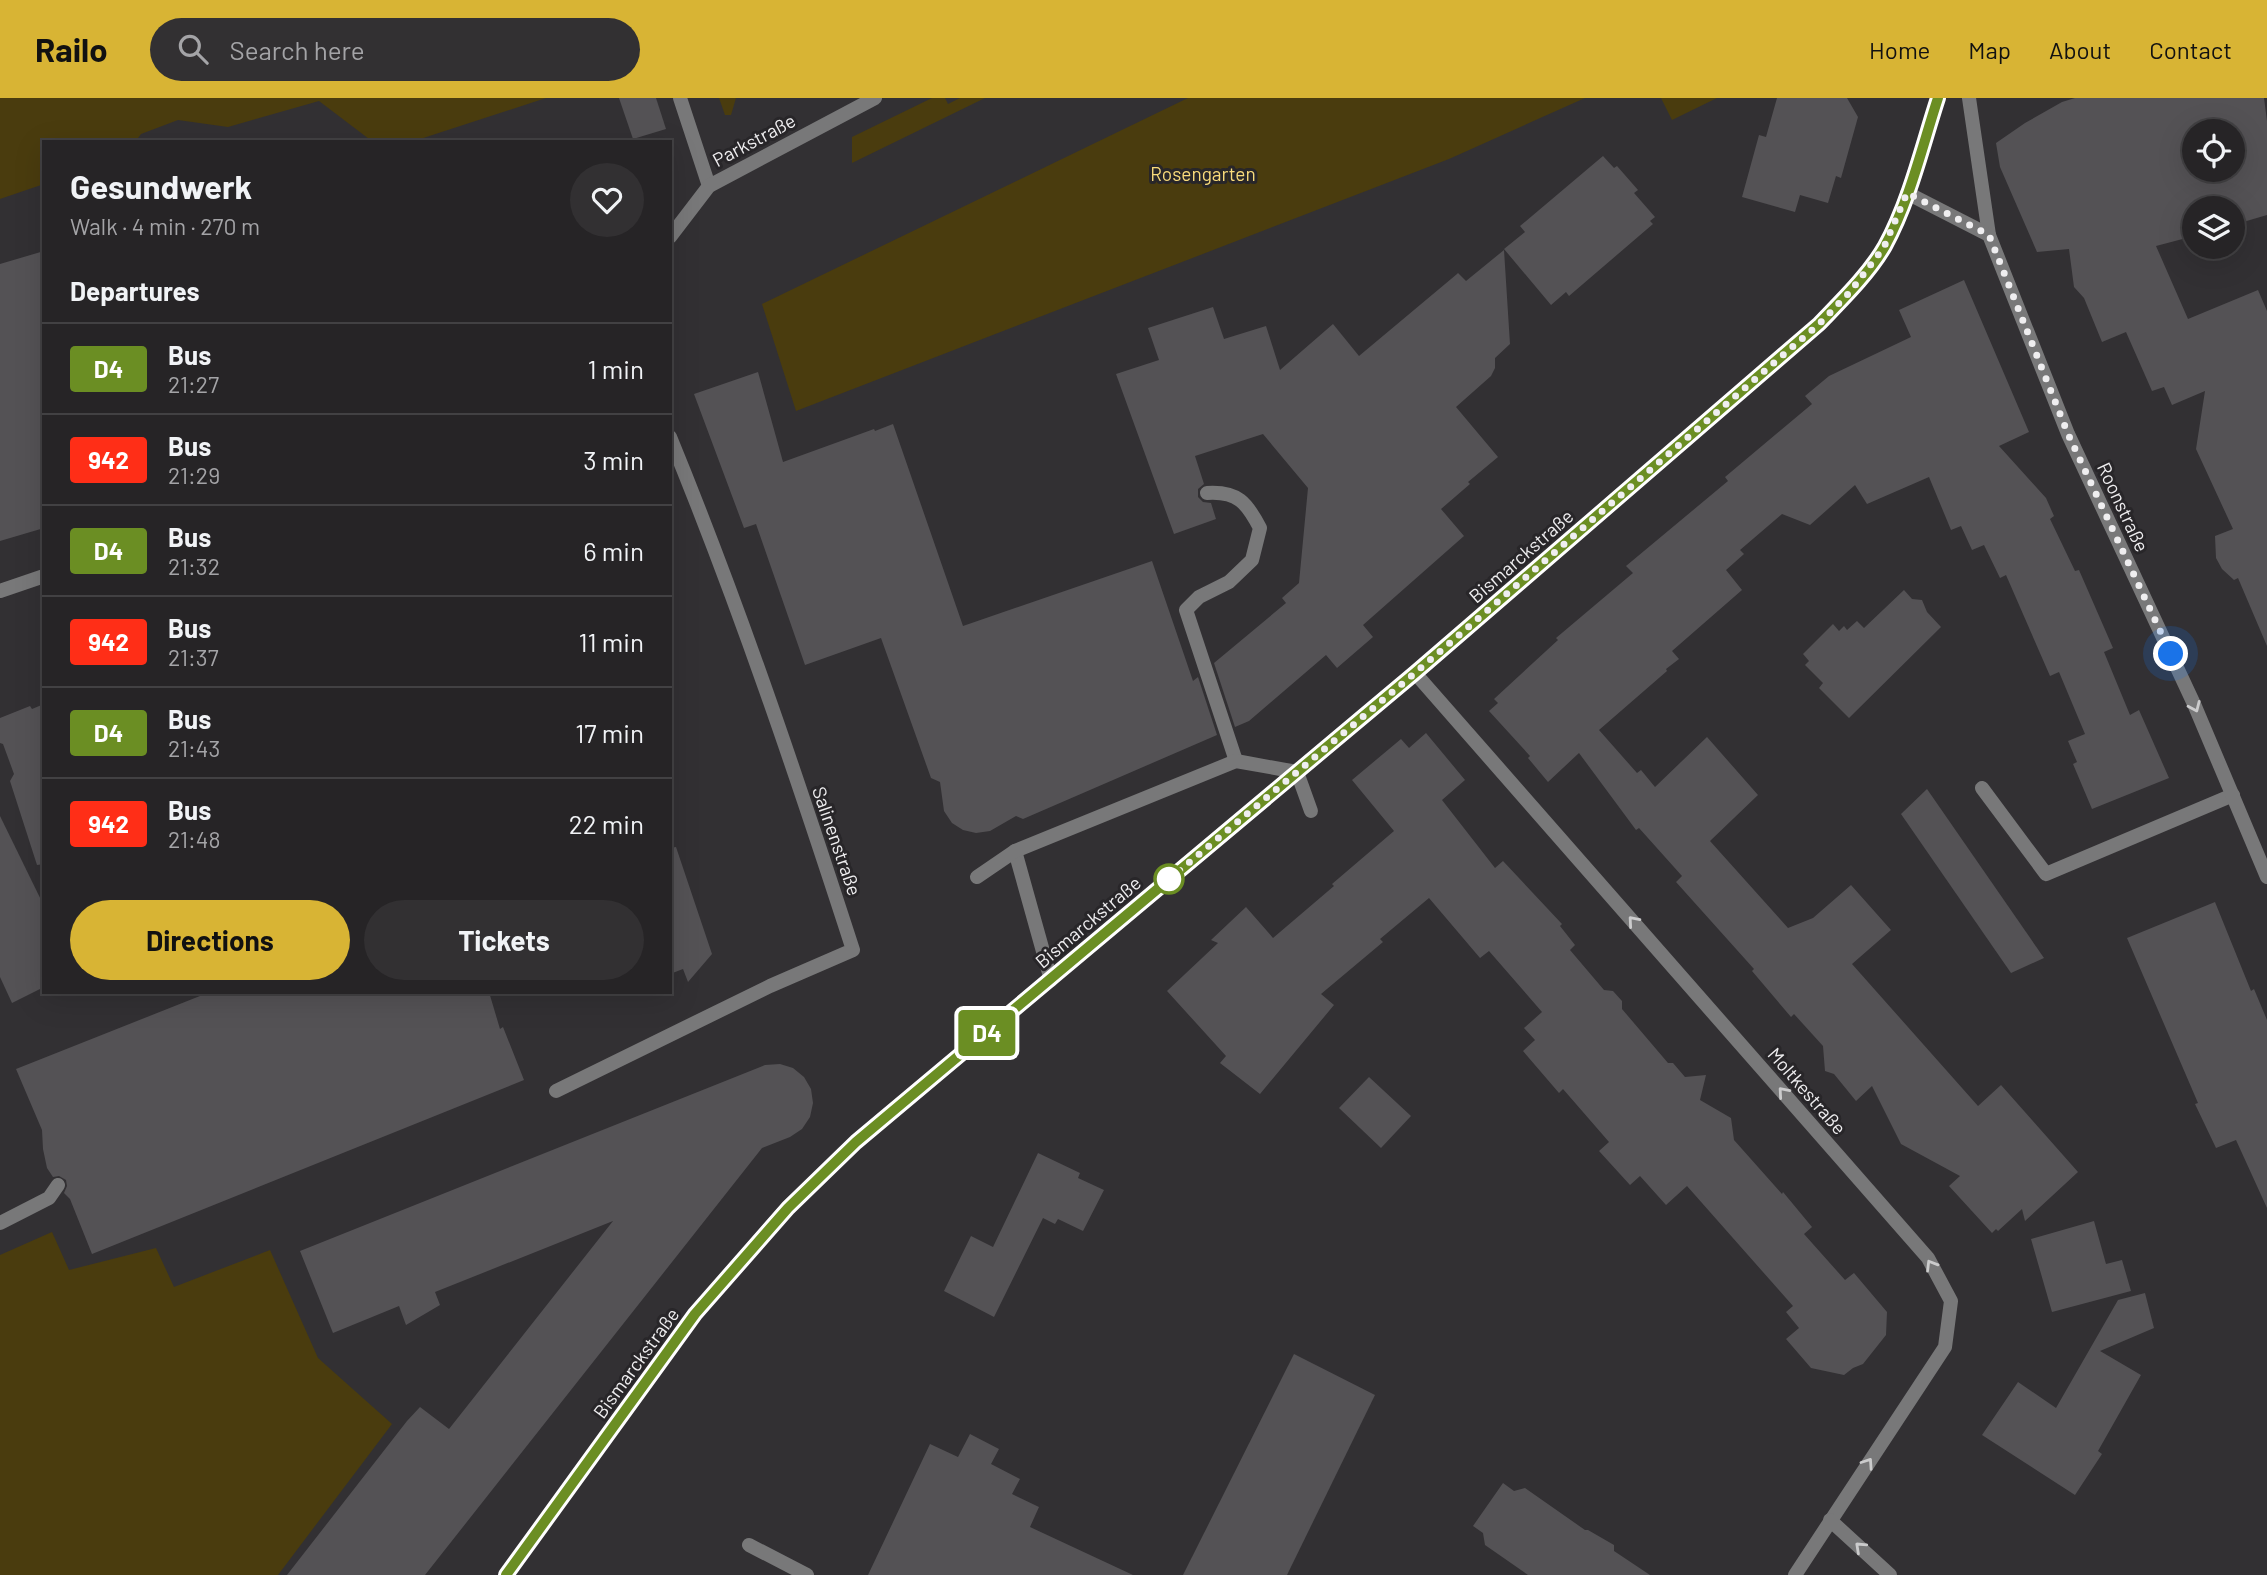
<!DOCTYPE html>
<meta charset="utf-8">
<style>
:root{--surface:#262426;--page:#323032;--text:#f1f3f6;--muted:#a4a4a7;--line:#424143;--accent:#d8b434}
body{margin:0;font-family:Barlow,sans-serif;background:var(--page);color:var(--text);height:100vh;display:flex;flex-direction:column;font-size:26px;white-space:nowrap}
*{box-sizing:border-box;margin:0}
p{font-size:23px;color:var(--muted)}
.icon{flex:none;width:38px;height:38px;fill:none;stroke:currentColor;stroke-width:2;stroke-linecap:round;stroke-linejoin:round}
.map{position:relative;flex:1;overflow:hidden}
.drawer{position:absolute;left:42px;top:42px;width:630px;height:854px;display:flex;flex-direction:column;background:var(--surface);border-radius:0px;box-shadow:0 7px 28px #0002,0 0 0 2px var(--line)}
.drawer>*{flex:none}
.badge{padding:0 14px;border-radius:5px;font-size:24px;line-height:46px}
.fabs{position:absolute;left:2182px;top:21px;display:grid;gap:14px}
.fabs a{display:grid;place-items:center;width:63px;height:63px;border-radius:50%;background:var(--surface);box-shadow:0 7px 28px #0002,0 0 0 2px var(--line);font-size:35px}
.you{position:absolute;width:35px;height:35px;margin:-18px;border:5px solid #fff;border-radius:50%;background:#1a73e8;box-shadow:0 0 0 10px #1a73e833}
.map>.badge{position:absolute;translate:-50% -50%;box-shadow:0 0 0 4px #fff}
h2{padding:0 28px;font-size:26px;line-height:63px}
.round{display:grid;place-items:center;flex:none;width:74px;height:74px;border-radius:37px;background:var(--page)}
.summary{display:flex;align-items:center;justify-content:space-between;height:119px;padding:0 28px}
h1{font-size:33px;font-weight:700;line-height:52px}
.button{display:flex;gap:14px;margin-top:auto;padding:14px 28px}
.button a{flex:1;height:80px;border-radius:42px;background:var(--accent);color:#111;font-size:28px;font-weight:700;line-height:80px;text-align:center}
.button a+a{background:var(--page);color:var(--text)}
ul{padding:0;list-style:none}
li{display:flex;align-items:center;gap:21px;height:91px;padding:0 28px;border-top:2px solid var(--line)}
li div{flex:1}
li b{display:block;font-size:26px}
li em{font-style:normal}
li .badge{min-width:77px;font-weight:700;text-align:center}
header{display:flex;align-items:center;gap:42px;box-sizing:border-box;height:98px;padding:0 35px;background:var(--accent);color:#111}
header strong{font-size:33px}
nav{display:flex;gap:38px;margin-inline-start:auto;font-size:24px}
.search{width:490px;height:63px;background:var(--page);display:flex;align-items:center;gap:18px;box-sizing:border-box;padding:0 24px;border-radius:38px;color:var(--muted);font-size:26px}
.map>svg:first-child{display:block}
</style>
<header>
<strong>Railo</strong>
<div class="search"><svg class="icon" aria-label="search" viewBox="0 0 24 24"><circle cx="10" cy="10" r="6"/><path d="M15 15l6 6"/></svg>Search here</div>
<nav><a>Home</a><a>Map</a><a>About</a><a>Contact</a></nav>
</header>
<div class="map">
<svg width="2267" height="1477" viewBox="0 0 2267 1477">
<rect width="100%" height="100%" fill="#323033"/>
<g fill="#4a3c0e">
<path d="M 0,0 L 546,0 L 411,44 L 373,44 L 319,3 L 228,29 L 178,22 L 141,36 L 135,44 L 44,44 L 44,86 L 0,101 Z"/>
<path d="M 719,0 L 736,0 L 731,17 L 725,17 Z"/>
<path d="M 932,0 L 945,0 L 948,6 L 960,0 L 985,0 L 852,65 L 852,39 Z"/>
<path d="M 1188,0 L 1585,0 L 1449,61 L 796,313 L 762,206 Z"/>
<path d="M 1661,0 L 1717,0 L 1672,22 Z"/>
<path d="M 52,1134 L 69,1172 L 156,1150 L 174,1189 L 270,1152 L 318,1260 L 392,1326 L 278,1477 L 0,1477 L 0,1157 Z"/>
</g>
<g fill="#545255" fill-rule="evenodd">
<path d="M 619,0 L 656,0 L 666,31 L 633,41 Z"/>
<path d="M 1777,0 L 1847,0 L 1858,19 L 1841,80 L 1836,78 L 1828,105 L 1800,97 L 1795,114 L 1742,99 L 1759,37 L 1766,39 Z"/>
<path d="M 2075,0 L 2264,0 L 2267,23 L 2267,117 L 2233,127 L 2233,110 L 2194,110 L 2194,138 L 2156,148 L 2188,221 L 2258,192 L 2267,213 L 2267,548 L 2238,480 L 2234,482 L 2222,471 L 2216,460 L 2215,438 L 2233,431 L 2196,351 L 2205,293 L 2172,307 L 2164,289 L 2152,293 L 2126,234 L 2102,244 L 2084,200 L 2074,189 L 2069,151 L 2037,154 L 2000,69 L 1996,45 L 2025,25 L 2062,4 ZM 2194,33 L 2233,33 L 2233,72 L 2194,72 Z"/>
<path d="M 1603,58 L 1614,70 L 1617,68 L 1638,92 L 1634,95 L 1655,119 L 1650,123 L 1653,126 L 1569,198 L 1566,194 L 1551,207 L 1504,151 L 1525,134 L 1520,128 Z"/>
<path d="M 1504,152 L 1510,246 L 1495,260 L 1495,270 L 1491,278 L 1456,309 L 1498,359 L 1468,384 L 1470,386 L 1441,411 L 1464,438 L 1363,527 L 1373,539 L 1337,570 L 1326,557 L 1249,623 L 1235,629 L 1214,565 L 1286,505 L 1282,500 L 1299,485 L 1308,390 L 1263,336 L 1195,358 L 1204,386 L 1198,391 L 1198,399 L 1203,404 L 1211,405 L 1216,421 L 1174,436 L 1116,276 L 1159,262 L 1148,230 L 1213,209 L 1224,241 L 1266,228 L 1280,272 L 1333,226 L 1359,258 L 1457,176 L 1458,175 L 1466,183 Z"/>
<path d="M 44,153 L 44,430 L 0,443 L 0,166 Z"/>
<path d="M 1964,182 L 2029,334 L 1999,348 L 2046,400 L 2054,418 L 2050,421 L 2075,473 L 2079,472 L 2113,550 L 2104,554 L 2130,617 L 2139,612 L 2169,680 L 2092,711 L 2073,666 L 2077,664 L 2068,643 L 2085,636 L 2059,574 L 2050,578 L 2006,477 L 2000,480 L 1984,447 L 1972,452 L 1961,428 L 1951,432 L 1929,379 L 1867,406 L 1855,387 L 1810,427 L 1782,416 L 1740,452 L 1744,456 L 1726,472 L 1742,492 L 1672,553 L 1679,561 L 1666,571 L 1667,573 L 1599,632 L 1637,675 L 1641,672 L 1655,689 L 1707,639 L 1758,697 L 1710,743 L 1788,830 L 1813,820 L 1851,787 L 1891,832 L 1852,866 L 1978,1008 L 2001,987 L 2078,1074 L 2025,1123 L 2022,1111 L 1998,1133 L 1996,1131 L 1992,1135 L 1949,1088 L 1960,1078 L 1901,1046 L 1872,988 L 1856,1003 L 1834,976 L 1825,973 L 1823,948 L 1794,916 L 1791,919 L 1752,873 L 1754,871 L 1676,784 L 1682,778 L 1639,730 L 1636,732 L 1579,655 L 1548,684 L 1528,660 L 1530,658 L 1489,613 L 1498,605 L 1494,601 L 1558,542 L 1556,540 L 1633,475 L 1626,468 L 1728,383 L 1725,379 L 1812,306 L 1805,298 L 1829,278 L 1911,239 L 1899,212 Z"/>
<path d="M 758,274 L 783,364 L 874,331 L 875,333 L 893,326 L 963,528 L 1152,463 L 1193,583 L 1198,579 L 1217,637 L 1023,721 L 1016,718 L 990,733 L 976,735 L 963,732 L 952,725 L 944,713 L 940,684 L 931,680 L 881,540 L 805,567 L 756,426 L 744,430 L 694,296 Z"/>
<path d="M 1904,492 L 1912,501 L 1922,502 L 1927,514 L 1941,529 L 1849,620 L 1819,590 L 1823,585 L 1805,567 L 1809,563 L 1803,556 L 1833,526 L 1839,533 L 1844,528 L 1847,532 L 1857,523 L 1864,530 Z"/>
<path d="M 44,606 L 44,766 L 37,767 L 10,683 L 14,676 L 3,646 L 0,645 L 0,620 L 30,608 L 32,611 Z"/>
<path d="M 1426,635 L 1465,682 L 1442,702 L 1495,770 L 1503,763 L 1562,826 L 1560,828 L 1575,847 L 1570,852 L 1604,892 L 1613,893 L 1622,903 L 1622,911 L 1668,965 L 1673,965 L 1685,979 L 1706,977 L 1700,1002 L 1731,1020 L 1734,1042 L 1782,1096 L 1783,1094 L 1812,1129 L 1804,1136 L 1845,1182 L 1854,1175 L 1887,1214 L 1886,1237 L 1863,1266 L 1853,1270 L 1844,1277 L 1811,1270 L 1786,1241 L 1799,1230 L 1786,1214 L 1793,1208 L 1687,1088 L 1666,1107 L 1640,1078 L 1630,1087 L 1599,1053 L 1609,1044 L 1563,991 L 1559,995 L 1523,953 L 1535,942 L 1524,930 L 1542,914 L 1489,853 L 1480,860 L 1429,800 L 1380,841 L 1383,844 L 1321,896 L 1334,907 L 1260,996 L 1220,965 L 1226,958 L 1167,893 L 1218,845 L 1211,842 L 1246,809 L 1273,840 L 1334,788 L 1332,786 L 1394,733 L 1352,682 L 1401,641 L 1409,650 Z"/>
<path d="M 1927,691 L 2044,860 L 2011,875 L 1901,716 Z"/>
<path d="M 0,718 L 44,808 L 44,889 L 12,905 L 0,879 Z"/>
<path d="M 676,749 L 712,856 L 688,884 L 683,871 L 670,876 L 670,750 Z"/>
<path d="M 2215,804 L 2251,893 L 2254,891 L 2267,922 L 2267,1110 L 2236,1042 L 2216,1050 L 2195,1006 L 2198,1005 L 2127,840 Z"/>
<path d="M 210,894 L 489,894 L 500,931 L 503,929 L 524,982 L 92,1156 L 70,1101 L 64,1095 L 67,1088 L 66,1082 L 59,1078 L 53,1079 L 47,1070 L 43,1051 L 42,1032 L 16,971 Z"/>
<path d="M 780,966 L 793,970 L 804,979 L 811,991 L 813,1005 L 810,1019 L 802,1031 L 790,1039 L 762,1050 L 425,1477 L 287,1477 L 407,1323 L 420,1309 L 449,1331 L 613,1123 L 435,1194 L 440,1207 L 406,1227 L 399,1208 L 333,1235 L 300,1153 L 765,967 Z"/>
<path d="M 1369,979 L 1411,1018 L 1381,1050 L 1339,1010 Z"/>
<path d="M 1038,1055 L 1080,1075 L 1078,1080 L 1104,1092 L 1083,1133 L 1058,1121 L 1055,1126 L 1043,1120 L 994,1219 L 944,1193 L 971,1138 L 993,1149 Z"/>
<path d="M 2094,1123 L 2106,1166 L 2122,1162 L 2131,1193 L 2052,1214 L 2031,1141 Z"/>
<path d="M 2145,1195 L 2154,1230 L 2100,1253 L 2141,1277 L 2098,1353 L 2102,1356 L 2075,1397 L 1982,1337 L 2018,1284 L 2056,1310 L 2118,1202 Z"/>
<path d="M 1294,1256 L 1375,1297 L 1287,1477 L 1183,1477 Z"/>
<path d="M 970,1336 L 999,1351 L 991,1366 L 1020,1381 L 1012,1396 L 1039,1409 L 1030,1429 L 1133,1477 L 868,1477 L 930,1346 L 958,1359 Z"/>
<path d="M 1503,1385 L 1514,1393 L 1525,1390 L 1585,1432 L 1588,1432 L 1614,1447 L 1614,1453 L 1650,1477 L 1528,1477 L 1485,1447 L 1483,1435 L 1473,1428 Z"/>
</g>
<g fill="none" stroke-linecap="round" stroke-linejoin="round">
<g stroke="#787879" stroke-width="14">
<path d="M 1969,0 L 1989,137"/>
<path d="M 1207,395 C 1238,393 1247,405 1260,430 L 1252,462 L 1229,484 L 1199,499 L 1186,512 L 1236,663"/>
<path d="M 1297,674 L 1311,713"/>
<path d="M 1982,690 L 2046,776 L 2233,697"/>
<path d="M 0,1125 L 49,1100 L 58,1087"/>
<path d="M 749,1447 L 807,1477"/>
</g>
<g stroke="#787879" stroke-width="14">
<path d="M 680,0 L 709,88"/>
<path d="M 1907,95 L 1989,137 L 2068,336 L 2194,606 L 2267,779"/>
<path d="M 670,139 L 709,88 L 875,0"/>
<path d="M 0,493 L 44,478"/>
<path d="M 1415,575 L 1928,1160 L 1951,1203 L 1945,1249 L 1795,1477"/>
<path d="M 1015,753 L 1051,882"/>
<path d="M 977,779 L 1015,753 L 1236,663 L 1297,674"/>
<path d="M 556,993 L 770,888 L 853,852 C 797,679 739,507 670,339"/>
<path d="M 1830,1422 L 1890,1477"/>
</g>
<path stroke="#a19fa2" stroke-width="14" d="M 506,1477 L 695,1216 L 788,1109 L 856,1044 L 1415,575 L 1819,226 C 1842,202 1868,177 1885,148 C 1909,102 1922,49 1938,0"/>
</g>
<defs><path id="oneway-chevron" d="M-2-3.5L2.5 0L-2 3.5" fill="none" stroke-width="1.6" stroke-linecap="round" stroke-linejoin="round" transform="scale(1.75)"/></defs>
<g stroke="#cbcbcc">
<use href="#oneway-chevron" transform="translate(2195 609) rotate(66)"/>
<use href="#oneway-chevron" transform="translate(1633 823) rotate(-131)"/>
<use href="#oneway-chevron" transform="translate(1783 994) rotate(-131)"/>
<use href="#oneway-chevron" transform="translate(1931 1167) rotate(-121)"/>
<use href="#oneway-chevron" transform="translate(1868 1365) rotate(-56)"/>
<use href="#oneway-chevron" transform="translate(1860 1449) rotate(-137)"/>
</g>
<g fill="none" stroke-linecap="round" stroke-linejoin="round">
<g stroke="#fff" stroke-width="16">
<path id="line" d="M 506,1477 L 695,1216 L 788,1110 L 856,1044 L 1415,575 L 1819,226 C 1841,203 1869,176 1885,148 C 1910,102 1922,49 1938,0"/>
</g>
<use href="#line" stroke="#6b8e23" stroke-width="10"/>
<path stroke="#efeef0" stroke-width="7" stroke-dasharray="0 12.6" d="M 1169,781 L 1160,789 L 1415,575 L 1819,226 L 1850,194 L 1884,149 L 1907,95 L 1989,137 L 2068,336 L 2171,556"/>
</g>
<circle fill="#fff" stroke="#6b8e23" stroke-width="3.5" cx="1169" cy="781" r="14"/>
<g text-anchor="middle" stroke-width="6" stroke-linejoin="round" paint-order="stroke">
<g font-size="19" fill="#efeef0" stroke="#282629">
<text transform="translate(754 42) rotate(-28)" y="7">Parkstraße</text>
<text transform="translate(2123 409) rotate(65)" y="7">Roonstraße</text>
<text transform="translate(1521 458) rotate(-41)" y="7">Bismarckstraße</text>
<text transform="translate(837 743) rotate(71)" y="7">Salinenstraße</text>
<text transform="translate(1088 824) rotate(-40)" y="7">Bismarckstraße</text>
<text transform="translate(1807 993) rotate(49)" y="7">Moltkestraße</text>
<text transform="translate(636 1265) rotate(-54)" y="7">Bismarckstraße</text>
</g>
<g font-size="19" fill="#f9db7b" stroke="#282629">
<text x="1203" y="83">Rosengarten</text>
</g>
</g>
</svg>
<div class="fabs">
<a><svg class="icon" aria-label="locate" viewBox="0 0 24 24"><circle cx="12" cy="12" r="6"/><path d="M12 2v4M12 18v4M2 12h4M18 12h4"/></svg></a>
<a><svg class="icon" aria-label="layers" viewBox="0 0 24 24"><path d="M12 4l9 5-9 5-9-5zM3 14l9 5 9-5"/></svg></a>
</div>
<div class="you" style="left:2171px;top:556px"></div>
<b class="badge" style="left:987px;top:935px;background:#6b8e23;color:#fff">D4</b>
<section class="drawer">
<div class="summary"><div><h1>Gesundwerk</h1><p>Walk · 4 min · 270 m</p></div><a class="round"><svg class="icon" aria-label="heart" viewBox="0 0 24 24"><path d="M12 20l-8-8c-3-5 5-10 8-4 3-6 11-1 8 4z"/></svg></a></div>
<h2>Departures</h2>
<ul>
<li><span class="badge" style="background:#6b8e23;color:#fff">D4</span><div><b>Bus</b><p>21:27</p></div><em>1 min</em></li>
<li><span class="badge" style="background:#ff2e17;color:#fff">942</span><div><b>Bus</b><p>21:29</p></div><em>3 min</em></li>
<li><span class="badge" style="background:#6b8e23;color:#fff">D4</span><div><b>Bus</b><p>21:32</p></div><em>6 min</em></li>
<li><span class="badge" style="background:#ff2e17;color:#fff">942</span><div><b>Bus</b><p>21:37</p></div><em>11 min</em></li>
<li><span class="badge" style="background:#6b8e23;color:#fff">D4</span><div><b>Bus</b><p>21:43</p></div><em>17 min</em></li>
<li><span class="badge" style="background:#ff2e17;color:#fff">942</span><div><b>Bus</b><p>21:48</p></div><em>22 min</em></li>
</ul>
<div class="button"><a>Directions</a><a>Tickets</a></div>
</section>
</div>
